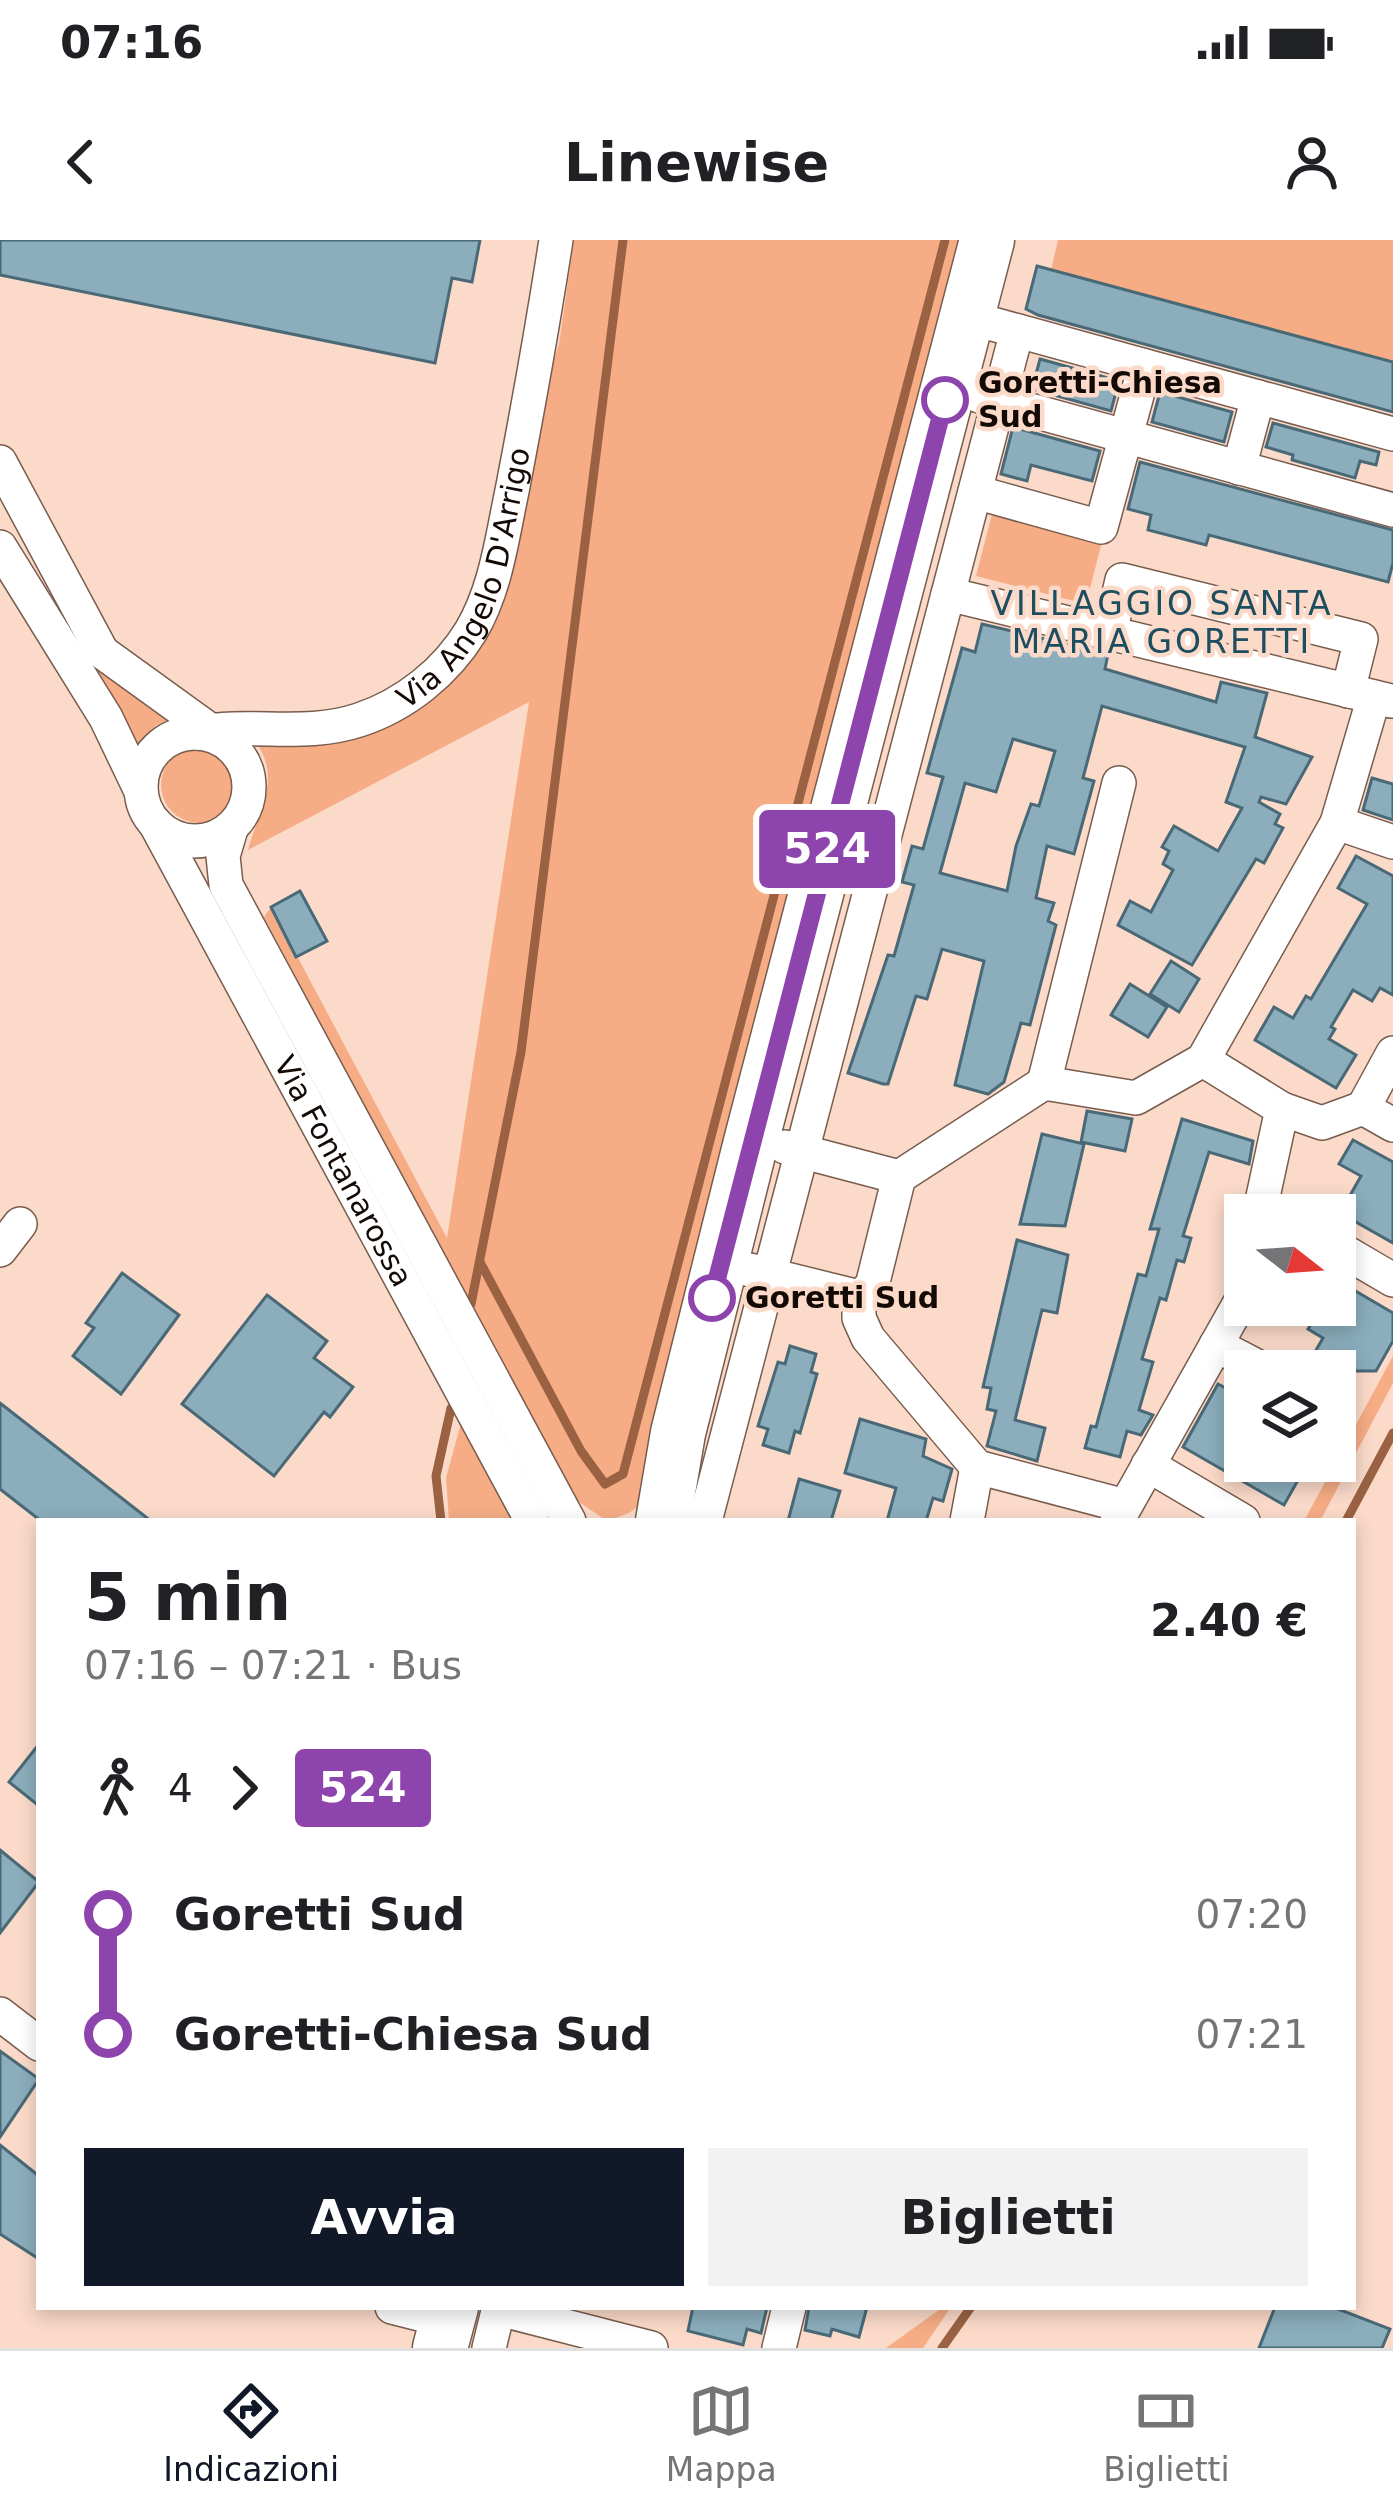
<!DOCTYPE html>
<html lang="it">
<meta charset="utf-8">
<style>
:root{--surface:#fff;--page:#f2f2f2;--text:#202124;--muted:#757577;--line:#e0e0e0;--accent:#111827}
body{margin:0;font-family:"DejaVu Sans",sans-serif;background:var(--page);color:var(--text);height:100vh;display:flex;flex-direction:column;font-size:45px;white-space:nowrap}
*{box-sizing:border-box;margin:0}
p{font-size:39px;color:var(--muted)}
.icon{flex:none;width:66px;height:66px;fill:none;stroke:currentColor;stroke-width:2;stroke-linecap:round;stroke-linejoin:round}
.map{position:relative;flex:1;overflow:hidden}
.drawer{position:absolute;left:36px;top:1278px;width:1320px;height:792px;display:flex;flex-direction:column;background:var(--surface);border-radius:0px;box-shadow:0 6px 18px #0003}
.drawer>*{flex:none}
.badge{padding:0 24px;border-radius:9px;font-size:42px;line-height:78px}
.needle{width:78px;rotate:107deg}
.tools{position:absolute;left:1224px;top:954px;display:grid;gap:24px}
.tools a{display:grid;place-items:center;width:132px;height:132px;border-radius:0px;background:var(--surface);box-shadow:0 6px 18px #0003;font-size:60px}
.map>.badge{position:absolute;translate:-50% -50%;box-shadow:0 0 0 6px #fff}
.legs{display:flex;align-items:center;gap:18px;height:132px;padding:0 48px;font-size:39px}
.legs p{margin-inline-start:auto}
.headline{display:flex;align-items:center;justify-content:space-between;height:204px;padding:0 48px}
h1{font-size:66px;font-weight:700;line-height:90px}
.action{display:flex;gap:24px;margin-top:auto;padding:24px 48px}
.action a{flex:1;height:138px;border-radius:0px;background:var(--accent);color:#fff;font-size:48px;font-weight:700;line-height:138px;text-align:center}
.action a+a{background:var(--page);color:var(--text)}
ul{padding:0 48px;list-style:none}
li{display:flex;align-items:center;gap:42px;height:120px;font-size:45px}
li i{display:grid;place-items:center;width:18px;height:100%;margin:0 15px;background:currentColor}
li i::after{content:'';width:30px;height:30px;margin:-15px;border:9px solid;border-radius:50%;background:var(--surface)}
li p{margin-inline-start:auto}
li:first-child i{background:linear-gradient(#0000 50%,currentColor 0)}
li:last-child i{background:linear-gradient(currentColor 50%,#0000 0)}
.status{display:flex;justify-content:space-between;align-items:center;height:84px;padding:0 60px;background:var(--surface);direction:ltr}
.status svg{height:33px;fill:currentColor}
header{display:flex;justify-content:space-between;align-items:center;height:156px;padding:0 48px;background:var(--surface);font-size:54px;font-weight:700}
.menu{display:flex;justify-content:space-around;align-items:center;height:168px;border-top:3px solid var(--line);background:var(--surface);font-size:33px;color:var(--muted)}
.menu a{display:grid;justify-items:center;gap:6px}
.menu .current{color:var(--accent)}
.map>svg:first-child{display:block}
</style>
<div class="status"><b>07:16</b><svg viewBox="0 0 49 12"><path d="M0 12V9h3v3zM5 12V6h3v6zM10 12V3h3v9zM15 12V0h3v12zM26 1h20v11H26zM47 4h2v5h-2z"/></svg></div>
<header><svg class="icon" aria-label="back" viewBox="0 0 24 24"><path d="M15 5l-7 7 7 7"/></svg>Linewise<svg class="icon" aria-label="person" viewBox="0 0 24 24"><circle cx="12" cy="8" r="4"/><path d="M4 21q1-7 8-7t8 7"/></svg></header>
<div class="map">
<svg width="1393" height="2108" viewBox="0 0 1393 2108">
<rect width="100%" height="100%" fill="#fbdac9"/>
<g fill="#f6ad86">
<path d="M 574,0 L 967,0 L 640,1265 L 629,1273 L 607,1281 L 573,1258 L 264,677 L 271,667 L 447,998 L 529,462 L 248,610 C 259,568 284,539 253,498 L 443,441 L 549,135 L 559,104 Z"/>
<path d="M 1058,0 L 1393,0 L 1393,122 L 1051,30 Z"/>
<path d="M 993,270 L 1103,298 L 1086,364 L 976,336 Z"/>
<path d="M 85,416 L 147,466 L 170,479 L 155,486 L 137,505 Z"/>
<circle cx="199" cy="545" r="38"/>
<path d="M 1393,1116 L 1393,1143 L 1320,1281 L 1304,1281 Z"/>
<path d="M 461,1183 L 515,1281 L 449,1281 L 446,1238 Z"/>
<path d="M 943,2067 L 951,2067 L 923,2108 L 886,2108 Z"/>
</g>
<g fill="none" stroke-linecap="round" stroke-linejoin="round">
<g stroke="#9a6243" stroke-width="9">
<path d="M 480,1022 L 581,1211 L 605,1244 L 623,1234 L 945,0"/>
<path d="M 471,1064 L 521,812 L 623,0"/>
<path d="M 441,1281 L 436,1236 L 451,1168"/>
<path d="M 1346,1281 L 1393,1193"/>
<path d="M 942,2108 L 971,2067"/>
</g>
</g>
<g fill="#8badbc" stroke="#496977" stroke-width="3" fill-rule="evenodd">
<path d="M 0,0 L 480,0 L 472,42 L 452,38 L 435,123 L 0,35 Z"/>
<path d="M 1037,26 L 1393,122 L 1393,172 L 1038,75 L 1026,69 Z"/>
<path d="M 1040,119 L 1119,141 L 1111,171 L 1032,149 Z"/>
<path d="M 1160,152 L 1232,172 L 1224,202 L 1152,182 Z"/>
<path d="M 1273,183 L 1379,212 L 1376,225 L 1360,221 L 1355,238 L 1292,220 L 1293,215 L 1266,207 Z"/>
<path d="M 1013,187 L 1100,211 L 1092,241 L 1031,225 L 1027,241 L 1001,234 Z"/>
<path d="M 1140,222 L 1393,290 L 1393,323 L 1388,342 L 1209,295 L 1206,305 L 1148,290 L 1151,275 L 1128,269 Z"/>
<path d="M 982,384 L 1108,414 L 1105,429 L 1216,462 L 1221,442 L 1267,453 L 1255,497 L 1312,517 L 1286,564 L 1261,557 L 1259,562 L 1280,574 L 1275,584 L 1283,588 L 1264,623 L 1256,619 L 1192,725 L 1118,685 L 1130,661 L 1151,672 L 1173,630 L 1163,624 L 1169,611 L 1162,607 L 1174,586 L 1218,611 L 1242,568 L 1226,562 L 1245,507 L 1102,466 L 1083,538 L 1094,541 L 1074,614 L 1047,606 L 1036,658 L 1054,663 L 1048,681 L 1056,685 L 1030,785 L 1021,783 L 1004,842 L 988,854 L 955,845 L 984,721 L 942,709 L 927,759 L 916,756 L 888,844 L 883,844 L 848,833 L 888,715 L 894,716 L 914,645 L 902,642 L 912,606 L 923,609 L 943,537 L 927,533 L 962,408 L 975,412 ZM 1013,499 L 1055,511 L 1039,566 L 1031,564 L 1016,606 L 1007,651 L 940,633 L 965,543 L 996,552 Z"/>
<path d="M 1372,538 L 1393,544 L 1393,580 L 1363,570 Z"/>
<path d="M 1356,616 L 1393,636 L 1393,755 L 1380,748 L 1372,761 L 1353,750 L 1331,787 L 1335,789 L 1329,799 L 1356,815 L 1336,848 L 1255,800 L 1274,767 L 1293,778 L 1306,756 L 1311,759 L 1367,664 L 1338,648 Z"/>
<path d="M 300,651 L 327,701 L 296,717 L 271,667 Z"/>
<path d="M 1171,721 L 1199,739 L 1179,772 L 1150,754 Z"/>
<path d="M 1130,744 L 1167,767 L 1148,797 L 1111,775 Z"/>
<path d="M 1087,871 L 1132,879 L 1125,911 L 1081,902 Z"/>
<path d="M 1182,879 L 1253,901 L 1249,924 L 1209,912 L 1183,996 L 1191,998 L 1184,1022 L 1177,1020 L 1166,1060 L 1160,1058 L 1142,1119 L 1153,1122 L 1139,1170 L 1153,1175 L 1141,1195 L 1127,1191 L 1120,1217 L 1085,1208 L 1091,1186 L 1096,1187 L 1138,1034 L 1146,1036 L 1159,989 L 1150,989 Z"/>
<path d="M 1042,894 L 1084,904 L 1065,986 L 1020,984 Z"/>
<path d="M 1353,900 L 1393,922 L 1393,1003 L 1340,973 L 1361,936 L 1339,924 Z"/>
<path d="M 1017,1000 L 1068,1015 L 1057,1073 L 1042,1070 L 1015,1180 L 1045,1188 L 1037,1221 L 987,1206 L 996,1171 L 987,1169 L 991,1148 L 983,1147 Z"/>
<path d="M 122,1033 L 179,1075 L 121,1154 L 73,1116 L 94,1088 L 86,1083 Z"/>
<path d="M 1335,1039 L 1393,1073 L 1393,1101 L 1376,1131 L 1304,1131 L 1323,1098 L 1308,1089 L 1323,1065 L 1335,1065 Z"/>
<path d="M 267,1055 L 327,1101 L 314,1118 L 353,1147 L 330,1177 L 324,1172 L 274,1236 L 182,1164 Z"/>
<path d="M 790,1106 L 816,1114 L 811,1132 L 817,1134 L 800,1193 L 795,1191 L 789,1213 L 763,1205 L 768,1189 L 758,1186 L 778,1122 L 785,1124 Z"/>
<path d="M 1218,1144 L 1237,1154 L 1229,1169 L 1245,1178 L 1245,1221 L 1281,1221 L 1302,1233 L 1284,1265 L 1183,1207 Z"/>
<path d="M 0,1163 L 151,1281 L 41,1281 L 0,1249 Z"/>
<path d="M 860,1179 L 926,1199 L 923,1216 L 952,1229 L 943,1261 L 933,1258 L 926,1281 L 887,1281 L 896,1248 L 845,1233 Z"/>
<path d="M 799,1239 L 840,1251 L 831,1281 L 788,1281 Z"/>
<path d="M 39,1504 L 39,1566 L 9,1542 Z"/>
<path d="M 0,1610 L 39,1642 L 0,1693 Z"/>
<path d="M 0,1811 L 39,1839 L 0,1897 Z"/>
<path d="M 0,1905 L 39,1936 L 39,2019 L 0,1994 Z"/>
<path d="M 693,2067 L 767,2067 L 761,2093 L 747,2089 L 743,2105 L 688,2091 Z"/>
<path d="M 809,2067 L 867,2067 L 859,2097 L 832,2089 L 830,2096 L 805,2090 Z"/>
<path d="M 1275,2067 L 1333,2067 L 1390,2089 L 1382,2108 L 1259,2108 Z"/>
</g>
<g fill="none" stroke-linecap="round" stroke-linejoin="round">
<g stroke="#785c4d" stroke-width="36">
<g id="street">
<path d="M 967,77 L 1393,194"/>
<path d="M 979,156 L 1393,270"/>
<path d="M 0,222 L 102,412 L 221,498"/>
<path d="M 1239,228 L 1258,157"/>
<path d="M 975,252 L 1101,287 L 1145,126"/>
<path d="M 0,307 L 106,478 L 141,551"/>
<path d="M 948,354 L 1391,461"/>
<path d="M 1110,393 L 1122,340 L 1361,399 L 1348,451"/>
<circle cx="195" cy="547" r="54"/>
<path id="s1" d="M 197,493 C 251,482 305,498 359,480 C 405,465 446,432 471,391 C 496,349 502,298 512,251 C 528,168 543,84 556,0"/>
<path id="s2" d="M 155,583 L 532,1281"/>
<path d="M 1337,583 L 1393,602"/>
<path d="M 231,589 L 223,616 L 226,645 L 569,1281"/>
<path d="M 1203,820 L 1282,869 L 1259,975"/>
<path d="M 1044,843 L 1119,543"/>
<path d="M 1363,868 L 1393,813"/>
<path d="M 1282,869 L 1322,883 L 1363,868 L 1393,885"/>
<path d="M 785,907 L 899,937"/>
<path d="M 1335,1006 L 1393,1040"/>
<path d="M 0,1010 L 20,984"/>
<path d="M 750,1030 L 859,1057"/>
<path d="M 1216,1105 L 1266,1131"/>
<path d="M 1148,1225 L 1243,1281"/>
<path d="M 1125,1266 L 977,1227 L 868,1098 L 859,1078 L 859,1057 L 872,1046 L 899,937 L 1044,843 L 1136,858 L 1203,820 L 1337,583 L 1374,457"/>
<path d="M 705,1281 L 1017,91"/>
<path d="M 967,1281 L 977,1227"/>
<path d="M 1117,1281 L 1242,1059 L 1245,1044"/>
<path d="M 0,1774 L 39,1804"/>
<path d="M 392,2067 L 447,2081"/>
<path d="M 499,2069 L 651,2108"/>
<path d="M 489,2108 L 499,2067"/>
<path d="M 779,2108 L 789,2067"/>
</g>
</g>
<g stroke="#785c4d" stroke-width="57">
<g id="primary">
<path d="M 663,1281 L 678,1193 L 752,898 L 987,0"/>
<path d="M 440,2108 L 451,2067"/>
</g>
</g>
<use href="#street" stroke="#fff" stroke-width="33"/>
<use href="#primary" stroke="#fff" stroke-width="54"/>
</g>
<g fill="none" stroke-linecap="round" stroke-linejoin="round">
<g stroke="#fff" stroke-width="27">
<path id="line-1" d="M 712,1058 L 945,160"/>
</g>
<use href="#line-1" stroke="#8e44ad" stroke-width="18"/>
</g>
<g fill="#fff" stroke="#8e44ad" stroke-width="6">
<circle cx="945" cy="160" r="21"/>
<circle cx="712" cy="1058" r="21"/>
</g>
<g text-anchor="middle" stroke-width="9" stroke-linejoin="round" paint-order="stroke">
<g font-size="30" font-weight="bold" fill="#140a05" stroke="#fbdac9" text-anchor="start">
<text x="978" y="153">Goretti-Chiesa<tspan x="978" dy="34">Sud</tspan></text>
<text x="745" y="1068">Goretti Sud</text>
</g>
<g font-size="30" fill="#140a05" stroke="#fbdac9">
<text dy="10" stroke="none"><textPath href="#s1" startOffset="354">Via Angelo D'Arrigo</textPath></text>
<text dy="10" stroke="none"><textPath href="#s2" startOffset="396">Via Fontanarossa</textPath></text>
</g>
<g font-size="33" letter-spacing="3" fill="#1d4e60" stroke="#fbdac9">
<text x="1162" y="375">VILLAGGIO SANTA<tspan x="1162" dy="38">MARIA GORETTI</tspan></text>
</g>
</g>
</svg>
<div class="tools">
<a><svg class="needle" viewBox="-14 -14 28 28"><path d="M0-13l5 13h-10z" fill="#e53935"/><path d="M0 13l5-13h-10z" fill="#757577"/></svg></a>
<a><svg class="icon" aria-label="layers" viewBox="0 0 24 24"><path d="M12 4l9 5-9 5-9-5zM3 14l9 5 9-5"/></svg></a>
</div>
<b class="badge" style="left:827px;top:609px;background:#8e44ad;color:#fff">524</b>
<section class="drawer">
<div class="headline"><div><h1>5 min</h1><p>07:16 – 07:21 · Bus</p></div><b>2.40 €</b></div>
<div class="legs"><svg class="icon" aria-label="walk" viewBox="0 0 24 24"><circle cx="13" cy="4" r="2"/><path d="M13 8l-2 6 4 7M11 14l-3 7M7 12l3-4h3l4 4"/></svg>4<svg class="icon" aria-label="forward" viewBox="0 0 24 24"><path d="M9 5l7 7-7 7"/></svg><b class="badge" style="background:#8e44ad;color:#fff">524</b></div>
<ul>
<li><i style="color:#8e44ad"></i><b>Goretti Sud</b><p>07:20</p></li>
<li><i style="color:#8e44ad"></i><b>Goretti-Chiesa Sud</b><p>07:21</p></li>
</ul>
<div class="action"><a>Avvia</a><a>Biglietti</a></div>
</section>
</div>
<nav class="menu">
<a class="current"><svg class="icon" aria-label="directions" viewBox="0 0 24 24"><path d="M12 3l9 9-9 9-9-9zM9 14v-3h6M13 9l2 2-2 2"/></svg>Indicazioni</a>
<a><svg class="icon" aria-label="map" viewBox="0 0 24 24"><path d="M3 6l6-2 6 2 6-2v14l-6 2-6-2-6 2zM9 4v14M15 6v14"/></svg>Mappa</a>
<a><svg class="icon" aria-label="tickets" viewBox="0 0 24 24"><path d="M3 7h18v10H3zM15 7v10"/></svg>Biglietti</a>
</nav>
